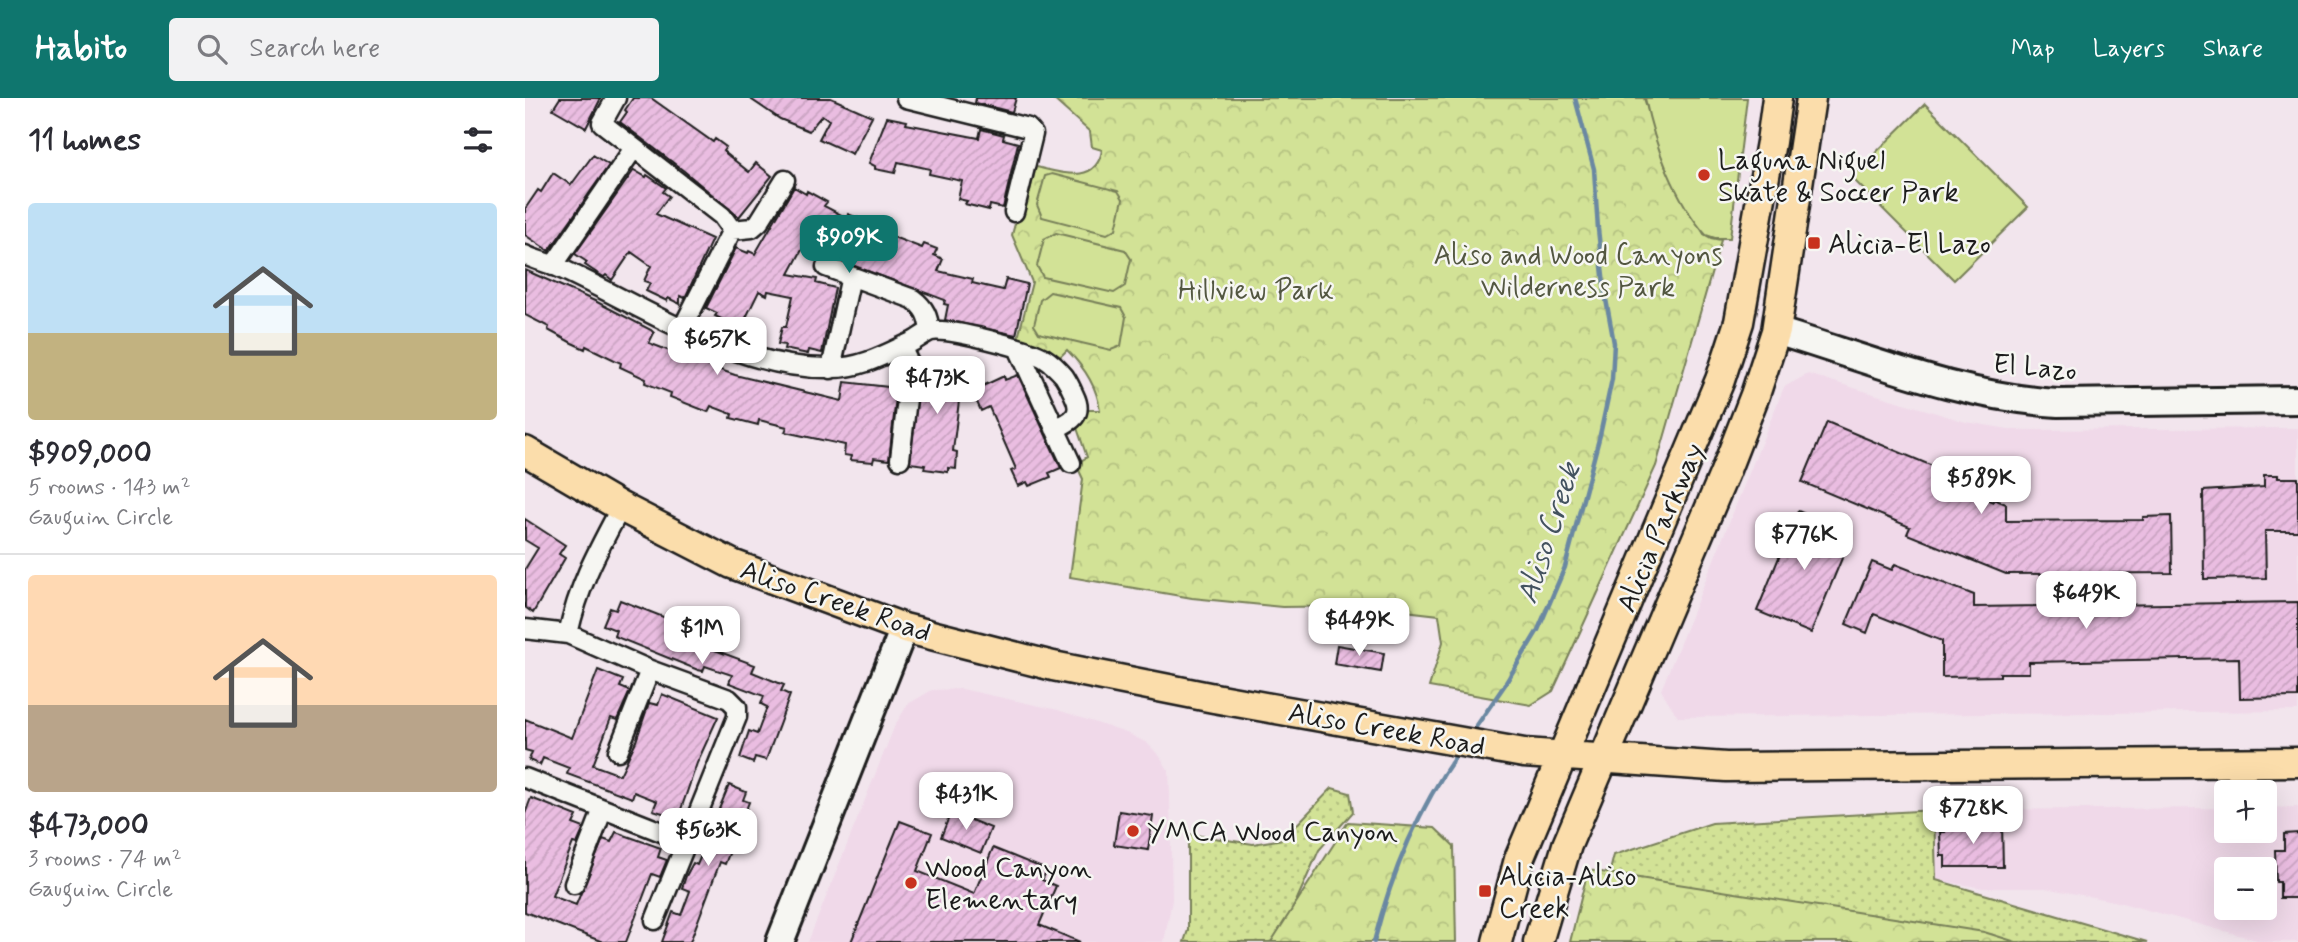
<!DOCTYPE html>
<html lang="en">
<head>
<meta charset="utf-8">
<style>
	body { margin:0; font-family:Mynerve,sans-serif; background:#f2f2f3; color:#2b2b33; height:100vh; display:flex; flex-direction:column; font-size:26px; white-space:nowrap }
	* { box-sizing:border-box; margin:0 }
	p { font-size:23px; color:#7c7c81 }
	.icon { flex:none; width:38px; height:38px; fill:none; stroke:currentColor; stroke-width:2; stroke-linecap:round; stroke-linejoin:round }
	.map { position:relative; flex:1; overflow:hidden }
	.panel { display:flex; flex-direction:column; background:#fff; width:525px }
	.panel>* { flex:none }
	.buttons { position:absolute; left:1689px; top:682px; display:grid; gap:14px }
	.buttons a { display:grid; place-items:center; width:63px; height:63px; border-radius:7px; background:#fff; box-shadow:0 7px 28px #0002; font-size:35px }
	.price { position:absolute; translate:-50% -60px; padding:0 16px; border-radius:14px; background:#fff; color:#222; font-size:23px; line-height:46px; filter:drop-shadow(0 2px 4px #0008) }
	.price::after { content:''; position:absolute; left:50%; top:42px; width:21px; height:16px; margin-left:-10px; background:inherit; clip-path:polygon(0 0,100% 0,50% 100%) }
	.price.selected { background:#0f766e; color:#fff }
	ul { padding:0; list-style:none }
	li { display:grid; align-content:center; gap:14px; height:371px; padding:0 28px }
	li+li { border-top:2px solid #e1e1e2 }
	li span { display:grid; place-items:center; height:217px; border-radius:7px; color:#555 }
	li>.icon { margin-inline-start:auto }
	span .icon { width:126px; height:126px; fill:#fffc; stroke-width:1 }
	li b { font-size:30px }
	h2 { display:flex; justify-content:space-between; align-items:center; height:84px; padding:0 28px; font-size:30px }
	header { display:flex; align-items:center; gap:42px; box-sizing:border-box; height:98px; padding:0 35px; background:#0f766e; color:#fff }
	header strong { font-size:33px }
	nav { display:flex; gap:38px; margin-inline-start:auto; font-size:24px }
	.search { width:490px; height:63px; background:#f2f2f3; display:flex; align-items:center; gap:18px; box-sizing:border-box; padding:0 24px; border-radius:7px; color:#7c7c81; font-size:26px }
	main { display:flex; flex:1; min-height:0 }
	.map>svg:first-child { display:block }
</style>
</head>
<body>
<header>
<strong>Habito</strong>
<div class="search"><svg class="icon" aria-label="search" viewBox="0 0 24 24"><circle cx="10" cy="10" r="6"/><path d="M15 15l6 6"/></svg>Search here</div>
<nav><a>Map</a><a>Layers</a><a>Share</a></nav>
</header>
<main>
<section class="panel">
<h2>11 homes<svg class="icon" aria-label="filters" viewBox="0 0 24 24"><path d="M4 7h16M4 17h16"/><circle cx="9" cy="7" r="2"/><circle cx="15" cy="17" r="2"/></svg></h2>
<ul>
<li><span style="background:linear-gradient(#bfe0f5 60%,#c2b280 0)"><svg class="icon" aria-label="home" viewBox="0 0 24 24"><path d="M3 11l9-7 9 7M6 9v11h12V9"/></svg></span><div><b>$909,000</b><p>5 rooms · 143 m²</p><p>Gauguin Circle</p></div></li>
<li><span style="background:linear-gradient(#ffd9b3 60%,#b9a48a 0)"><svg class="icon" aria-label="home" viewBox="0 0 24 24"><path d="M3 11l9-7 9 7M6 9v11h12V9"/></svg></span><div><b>$473,000</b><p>3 rooms · 74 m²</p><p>Gauguin Circle</p></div></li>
</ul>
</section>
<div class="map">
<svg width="1773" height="844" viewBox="0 0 1773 844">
	<defs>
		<pattern id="grass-dots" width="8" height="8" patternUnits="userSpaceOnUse" patternTransform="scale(1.75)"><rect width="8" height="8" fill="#d2e296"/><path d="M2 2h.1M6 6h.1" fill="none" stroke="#b4c181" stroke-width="1.8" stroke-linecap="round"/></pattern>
		<pattern id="forest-crowns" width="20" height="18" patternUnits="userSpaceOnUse" patternTransform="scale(1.75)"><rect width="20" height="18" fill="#d2e296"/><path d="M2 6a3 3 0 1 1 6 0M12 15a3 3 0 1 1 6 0" fill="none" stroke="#b4c181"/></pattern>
		<pattern id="building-hatch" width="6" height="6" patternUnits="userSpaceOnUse" patternTransform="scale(1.75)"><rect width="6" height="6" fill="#eabde1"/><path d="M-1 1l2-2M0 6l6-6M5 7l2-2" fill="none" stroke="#c8a2c0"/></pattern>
	</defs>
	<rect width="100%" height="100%" fill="#f2e5ed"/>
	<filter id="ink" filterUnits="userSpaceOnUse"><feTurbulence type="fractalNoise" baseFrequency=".0143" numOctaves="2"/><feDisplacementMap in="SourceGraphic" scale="14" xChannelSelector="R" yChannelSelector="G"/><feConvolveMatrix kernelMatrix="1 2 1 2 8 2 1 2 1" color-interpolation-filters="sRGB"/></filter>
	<g filter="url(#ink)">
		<!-- built -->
		<path fill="#f0d9e9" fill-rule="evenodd" d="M1283 276 1441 324 1490 332 1773 330V613L1153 619 1136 592 1259 289Z
			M437 591 533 612 604 636 622 645 634 657 644 673 645 699 647 802 639 844H283L370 627 383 606 407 592Z
			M1773 709V844H1739L1593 804 1520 790H1458L1411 782 1409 712 1701 710V733H1740V710ZM1701 772H1740V810H1701Z"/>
		<!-- grass -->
		<path fill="url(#grass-dots)" stroke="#777f59" stroke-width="2" d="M807 690 825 695 828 714 794 752 753 844H659L663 832V736L728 746 758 741Z
			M1409 712 1411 782 1622 844H1067L1089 757 1187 725Z"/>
		<!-- forest -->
		<path fill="url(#forest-crowns)" stroke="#777f59" stroke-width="2" d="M527 0H1119L1140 67 1179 136 1186 140 1196 142 1131 368 1028 593 1006 607 904 589 918 544 914 517 837 508 757 509 667 500 545 479 558 381 551 366 562 359 552 330 559 321 563 312H575C572 288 559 269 542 252L534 260 511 245 493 240 507 184 487 137 492 118 499 116 511 69C535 74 571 88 577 52L567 49 565 34Z
			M823 724 910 730 929 748 931 844H746Z
			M1063 772 1459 834 1491 844H1045Z"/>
		<!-- garden -->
		<path fill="#d2e296" stroke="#777f59" stroke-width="2" d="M1120 0H1222L1205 140H1190L1181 137C1150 102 1129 46 1120 0Z
			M1400 6 1503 109 1429 182 1326 79Z
			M527 76 593 93 598 101 591 131 582 136 517 119 512 107 520 78Z
			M531 135 600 152 606 161 600 188 589 195 518 179 512 168 519 141Z
			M525 194 596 210 601 219 596 248 586 252 514 235 509 227 515 202Z"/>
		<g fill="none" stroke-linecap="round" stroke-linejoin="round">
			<!-- stream -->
			<path stroke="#6b88a2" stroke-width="4.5" d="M946 636 979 588 1013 532 1040 469 1075 337 1087 281 1089 245 1080 196 1073 131 1069 71 1050 0
				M849 844C866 777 893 711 933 655"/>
		</g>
		<!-- building -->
		<path fill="url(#building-hatch)" stroke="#1c1c1c" stroke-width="2" d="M35 0H76L61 30 28 11Z
			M108 0H126L188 44 190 41 201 49 198 53 224 74 231 65 247 78 214 119 159 73 95 24 102 14 100 12Z
			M224 0H306L347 18 327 56 294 41 304 22 297 17 284 33 255 21Z
			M451 0H491L487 14 450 5Z
			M362 19 382 23 381 26 454 40 456 31 479 37 478 41 493 45 478 110 465 107 464 112 440 106 442 103 433 101 437 83 404 76 405 71 373 64 370 75 350 71V68L344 65Z
			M68 57 84 67 24 153 0 137V111L13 92 16 94 28 75 46 87Z
			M109 72 121 79 122 77 141 90 138 94 144 98 131 116 187 141 160 200 155 198V206L143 200 142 203 121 193 125 185 119 183 126 168 106 154 87 182 81 177 79 179 72 175 60 167 62 164 50 156Z
			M269 89 281 96 282 93 302 104 299 108 322 120 323 116 336 121 334 126 397 150 399 146 412 151 409 157 418 161 413 173 448 181 447 185 478 192 481 181 502 186 491 237 420 222 423 207 419 206 420 202 303 158 308 145 286 135 264 176 292 181 291 185 310 190 297 255 284 252 283 256 259 251 260 247 253 246 257 229H261L268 198 243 193 242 197 234 193 216 230 190 218 192 215 181 210 211 150 223 155 224 153 230 156Z
			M0 172 72 204 126 232 129 235 124 245 155 257V265L158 259 210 277 317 303 320 284 372 290 364 362 349 360 348 364 325 362 326 358 319 357 320 347 260 334 262 329 234 322 233 327 206 320 207 316 186 308 183 314 145 299 146 295 120 285 121 281 95 269 96 265 61 248 60 251 47 245 23 232 24 229 0 217Z
			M412 262 436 264V268L438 269 428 353 432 354 431 371 423 370V374L399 371 400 367 385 365 396 264 412 265Z
			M493 277 536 370 524 375 526 379 504 388 502 384 493 388 486 373 491 371 464 309 456 313 447 293 479 278 480 282Z
			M1302 324 1410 369 1406 378 1468 404 1469 401 1481 406V423L1618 422V419L1646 418 1647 475 1481 476 1382 436 1385 429 1277 384Z
			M1739 377H1753V380H1773V433H1740L1741 480 1679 481 1678 393 1739 389Z
			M1273 413 1327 436 1286 535 1232 513Z
			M0 421 40 447 34 456 40 460 8 515 0 509V471L13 450 0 442Z
			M1347 464 1367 472 1370 466 1449 497V509L1773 504V599L1715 600 1714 560 1504 564V575H1475V578L1417 579V543L1349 516 1342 535 1321 526Z
			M95 502 164 529 160 541 230 567 227 574 259 587 256 593 265 597 241 662 230 659 228 665 215 660 224 633 232 636 242 609 236 606 239 598 204 585 207 577 180 568 178 573 173 572 89 538 91 532 78 527 85 510 91 512Z
			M812 547 859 555 856 574 809 566Z
			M73 572 98 582 95 589 105 593 92 622 86 620 68 667 95 677 111 643 124 605 133 607 137 596 193 619 172 665 153 720 128 712 132 703 109 694 107 700 42 676 44 670 18 660 15 667 4 662 7 654 0 652V621L47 640Z
			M204 687 221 694 218 702 224 704 200 766 195 764 165 844H137L148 814 156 817 165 793 157 790 161 778 168 765 172 767 184 739 191 741 201 714 194 711Z
			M6 700 52 718 48 726 59 730 52 746 48 745 27 798 51 807 78 741 86 744 91 734 136 750 133 759 142 762 135 779 127 776 101 844H78L0 814V716Z
			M594 713 628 718 623 752 589 747Z
			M426 714 466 730 456 755 416 739Z
			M375 723 407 735 392 773 449 796 468 750 522 772 517 782 531 788 514 827 555 844H326Z
			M1442 725H1477L1478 769H1420V758H1416L1415 734H1420L1419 729H1442Z
			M1773 735V800H1755V784H1751L1750 752H1759V736Z"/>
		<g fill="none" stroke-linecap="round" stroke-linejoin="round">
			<defs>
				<path id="street" d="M91 0 77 25 197 118 207 132
					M381 0 503 30 508 36 489 114
					M0 157C10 162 20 164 30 168 115 206 212 273 307 270 337 270 361 256 387 244 393 241 400 235 406 233 425 230 502 250 519 260 527 265 533 271 539 278 543 284 546 290 549 297 559 317 547 323 530 331
					M28 168 109 50
					M301 169 388 201C400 210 403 218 405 233
					M157 231 207 132 227 130 234 124 260 82
					M493 250 546 365
					M306 271 326 178
					M375 361 385 275 384 265 376 249
					M0 531 43 536 125 572 204 601 212 609V619L130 822
					M43 536C54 486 72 454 96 409
					M93 653 125 572
					M0 680 162 744
					M49 786 78 711"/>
				<path id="secondary" d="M1251 233C1344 261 1435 299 1533 305L1773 302
					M255 844 379 530"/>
				<path id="primary" d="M0 353 96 409 207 466 379 530 528 568 689 600 999 655 1201 669 1773 664
					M972 844 994 761 1195 282 1214 224 1246 44 1252 0
					M1013 844 1042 747 1200 374 1230 297 1251 233 1286 0"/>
			</defs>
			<!-- street casing -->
			<use href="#street" stroke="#1c1c1c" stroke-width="23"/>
			<!-- secondary casing -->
			<use href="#secondary" stroke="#1c1c1c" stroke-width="32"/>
			<!-- primary casing -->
			<use href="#primary" stroke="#1c1c1c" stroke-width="33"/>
			<!-- street -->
			<use href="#street" stroke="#f6f6f2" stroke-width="18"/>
			<!-- secondary -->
			<use href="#secondary" stroke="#f6f6f2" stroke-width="26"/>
			<!-- primary -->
			<use href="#primary" stroke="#fbddab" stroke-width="28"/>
		</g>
	</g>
	<!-- markers -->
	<g fill="#c8321e" stroke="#f6f6f2" stroke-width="2.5">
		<circle cx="1179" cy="77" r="7"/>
		<rect x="1282" y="138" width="14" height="14" rx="3.5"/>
		<circle cx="608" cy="733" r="7"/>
		<circle cx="386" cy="785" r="7"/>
		<rect x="953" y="786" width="14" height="14" rx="3.5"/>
	</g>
	<g text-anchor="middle" stroke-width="5" stroke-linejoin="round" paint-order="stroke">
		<!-- poi labels -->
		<g font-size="28" fill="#1c1c1c" stroke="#f6f6f2" text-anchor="start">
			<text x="1193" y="71">Laguna Niguel<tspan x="1193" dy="32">Skate &amp; Soccer Park</tspan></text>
			<text x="1303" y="155">Alicia-El Lazo</text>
			<text x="622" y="743">YMCA Wood Canyon</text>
			<text x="400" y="779">Wood Canyon<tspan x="400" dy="32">Elementary</tspan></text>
			<text x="974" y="787">Alicia-Aliso<tspan x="974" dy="32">Creek</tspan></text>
		</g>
		<!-- park labels -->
		<g font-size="28" fill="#535741" stroke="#f6f6f2">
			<text x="1053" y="166">Aliso and Wood Canyons<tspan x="1053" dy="32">Wilderness Park</tspan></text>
			<text x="731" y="201">Hillview Park</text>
		</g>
		<!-- street labels -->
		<g font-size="28" fill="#1c1c1c" stroke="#f6f6f2">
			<text transform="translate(1510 268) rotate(5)" y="10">El Lazo</text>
			<text transform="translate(1134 429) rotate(-67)" y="10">Alicia Parkway</text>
			<text transform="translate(311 502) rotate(19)" y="10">Aliso Creek Road</text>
			<text transform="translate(862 630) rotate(10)" y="10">Aliso Creek Road</text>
		</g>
		<!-- water labels -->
		<g font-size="30" font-style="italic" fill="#43525f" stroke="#f6f6f2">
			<text transform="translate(1023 435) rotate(-72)" y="10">Aliso Creek</text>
		</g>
	</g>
</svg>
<div class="buttons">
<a>+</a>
<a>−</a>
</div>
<b class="price selected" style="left:324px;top:177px">$909K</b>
<b class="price" style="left:192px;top:279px">$657K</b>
<b class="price" style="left:412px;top:318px">$473K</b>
<b class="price" style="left:1456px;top:418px">$589K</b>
<b class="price" style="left:1279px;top:474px">$776K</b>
<b class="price" style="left:1561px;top:533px">$649K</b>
<b class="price" style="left:834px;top:560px">$449K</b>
<b class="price" style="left:177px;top:568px">$1M</b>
<b class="price" style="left:441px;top:734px">$431K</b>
<b class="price" style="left:1448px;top:748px">$728K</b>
<b class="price" style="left:183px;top:770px">$563K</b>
</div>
</main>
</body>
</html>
